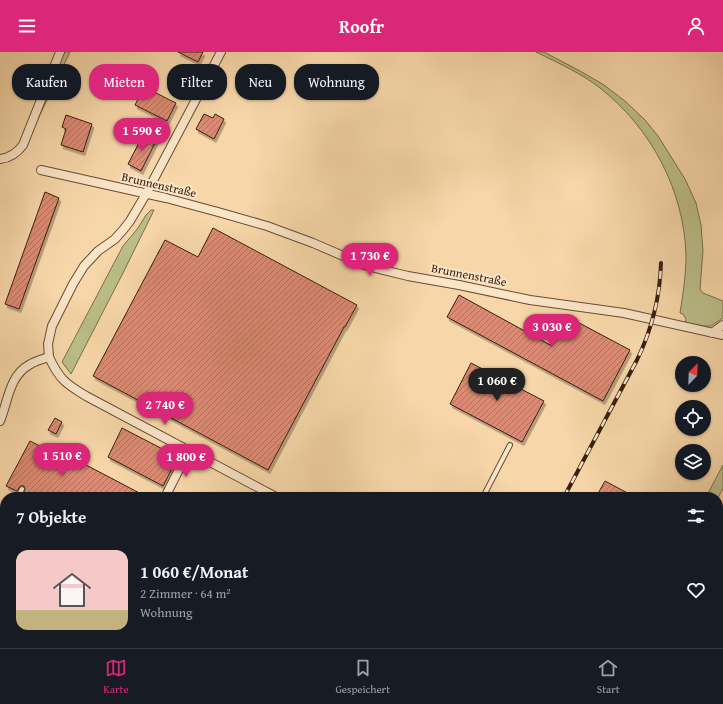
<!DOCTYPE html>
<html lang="de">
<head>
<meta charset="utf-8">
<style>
	body { margin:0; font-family:"Gentium Book Plus",serif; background:#242831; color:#f1f3f6; height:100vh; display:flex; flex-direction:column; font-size:15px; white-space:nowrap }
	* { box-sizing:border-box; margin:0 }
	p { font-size:13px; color:#9ea1a6 }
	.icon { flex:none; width:22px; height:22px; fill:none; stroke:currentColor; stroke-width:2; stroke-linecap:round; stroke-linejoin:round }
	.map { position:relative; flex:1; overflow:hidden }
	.panel { position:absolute; left:0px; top:440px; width:723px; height:156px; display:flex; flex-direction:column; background:#171b24; border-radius:16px 16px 0 0; box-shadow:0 1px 3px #0004 }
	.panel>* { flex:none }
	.guide { position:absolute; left:12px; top:12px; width:400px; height:36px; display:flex; gap:8px }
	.needle { width:26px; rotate:23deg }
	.buttons { position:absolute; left:675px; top:304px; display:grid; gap:8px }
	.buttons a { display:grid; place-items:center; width:36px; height:36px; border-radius:50%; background:#171b24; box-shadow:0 1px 3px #0004; font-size:20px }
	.price { position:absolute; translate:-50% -34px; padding:0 9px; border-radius:14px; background:#db2777; color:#fff; font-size:13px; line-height:26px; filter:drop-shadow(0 1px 2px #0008) }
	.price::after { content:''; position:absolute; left:50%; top:24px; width:12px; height:9px; margin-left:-6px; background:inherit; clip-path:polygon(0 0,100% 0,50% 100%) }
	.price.active { background:#222; color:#fff }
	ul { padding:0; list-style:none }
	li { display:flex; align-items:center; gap:12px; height:100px; padding:0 16px }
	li+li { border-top:1px solid #363941 }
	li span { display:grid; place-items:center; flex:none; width:112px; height:80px; border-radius:12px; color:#555 }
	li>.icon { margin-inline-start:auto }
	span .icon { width:48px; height:48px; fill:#fffc; stroke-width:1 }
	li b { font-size:17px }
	h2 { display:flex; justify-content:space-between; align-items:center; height:48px; padding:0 16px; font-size:17px }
	.pill { padding:0 14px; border-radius:16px; background:#171b24; box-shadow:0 1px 3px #0004; font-size:14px; line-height:36px }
	.pill.active { background:#db2777; color:#fff }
	header { display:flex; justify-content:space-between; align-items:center; height:52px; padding:0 16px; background:#db2777; color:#fff; font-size:18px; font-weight:800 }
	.dock { display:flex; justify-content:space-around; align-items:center; height:56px; border-top:1px solid #363941; background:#171b24; font-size:11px; color:#9ea1a6 }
	.dock a { display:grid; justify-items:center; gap:2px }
	.dock .active { color:#db2777 }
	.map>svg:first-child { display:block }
</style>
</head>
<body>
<header><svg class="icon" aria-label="menu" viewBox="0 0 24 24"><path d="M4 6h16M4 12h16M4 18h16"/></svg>Roofr<svg class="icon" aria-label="person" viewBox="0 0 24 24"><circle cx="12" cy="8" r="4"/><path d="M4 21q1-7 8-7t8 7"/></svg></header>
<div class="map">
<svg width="723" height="596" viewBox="0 0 723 596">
	<defs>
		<pattern id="building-hatch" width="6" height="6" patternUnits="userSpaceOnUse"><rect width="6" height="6" fill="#db8b75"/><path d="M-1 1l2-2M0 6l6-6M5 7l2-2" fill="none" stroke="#b3715e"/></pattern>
		<filter id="shadow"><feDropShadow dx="2" dy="3.5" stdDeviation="0" flood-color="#0004"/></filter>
	</defs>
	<rect width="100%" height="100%" fill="#f7d7a9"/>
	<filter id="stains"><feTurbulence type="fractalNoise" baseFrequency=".005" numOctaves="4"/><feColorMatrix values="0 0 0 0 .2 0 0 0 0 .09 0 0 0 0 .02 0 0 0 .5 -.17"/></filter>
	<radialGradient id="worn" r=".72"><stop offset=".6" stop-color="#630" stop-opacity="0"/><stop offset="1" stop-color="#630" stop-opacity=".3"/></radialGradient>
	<!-- green -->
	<path fill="#bcbe89" stroke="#7a6e4c" d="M64 0H70L37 69Z
		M536 0H544L580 19 604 33 625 49 645 68 658 84 685 127 696 151 701 173 703 199 700 237 703 241 723 249V266L711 274H704L685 271 686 267 683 262 680 261C683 242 686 223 686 203 684 138 651 76 600 36 581 21 558 11 536 0Z
		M151 158H154L124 219 71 322 62 310 123 194 138 176 146 163Z
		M723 413V436L718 446 706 445Z"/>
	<!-- building -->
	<path fill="url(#building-hatch)" stroke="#391e0f" filter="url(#shadow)" d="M178 0H203L198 10Z
		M144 35 176 51 167 69 135 53Z
		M204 62 213 66 215 62 224 67 214 87 196 77Z
		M66 63 92 72 83 100 61 93 66 77 62 75Z
		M144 81 157 87 141 119 128 112Z
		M45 140 59 146 19 257 5 252Z
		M213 176 357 253 345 275H344L268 418 93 324 165 188 198 205Z
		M459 243 552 294 568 265 630 298 603 349 447 265Z
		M471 311 544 349 522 390 450 352Z
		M55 366 62 370 56 382 48 378Z
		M122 376 178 405 163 434 108 405Z
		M30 389 46 397 48 393 147 445H22L25 437 24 434H20L17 439 6 434Z
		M605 429 635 445H596Z"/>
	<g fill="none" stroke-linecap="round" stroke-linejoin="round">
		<defs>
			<path id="lane" d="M18 445 22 437
				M483 445 510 393
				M207 591 208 596
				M245 591 254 596
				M477 591 479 596
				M573 591 583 596
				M228 596 231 591
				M352 596V591
				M374 596 377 591
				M619 596 622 591"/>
			<path id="street" d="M0 107C10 106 17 101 23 93L60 0
				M41 118 166 146 218 160 267 174 313 191 364 213 383 218 408 224 459 233 530 248 624 261 723 283
				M712 281 723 273
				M49 305C59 327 66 332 86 344L276 445
				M0 369C8 350 9 324 29 313 35 309 42 307 49 305L48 292 52 274 73 232 84 214 98 199 115 187 123 178 130 169 146 142 221 0
				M165 445 189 398
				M0 463 5 466
				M501 591V596"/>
		</defs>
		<!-- lane casing -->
		<use href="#lane" stroke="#684c36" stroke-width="6"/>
		<!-- street casing -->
		<use href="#street" stroke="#684c36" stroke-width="10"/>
		<!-- lane -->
		<use href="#lane" stroke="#fae5c7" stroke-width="4"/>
		<!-- street -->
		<use href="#street" stroke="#fae5c7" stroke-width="8"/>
		<defs>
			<path id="rail" d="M564 445 637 308C652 277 660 245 661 211"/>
		</defs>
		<!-- rail casing -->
		<use href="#rail" stroke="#391e0f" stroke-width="4"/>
		<!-- rail -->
		<use href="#rail" stroke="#fae5c7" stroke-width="2.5" stroke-dasharray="8" stroke-linecap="butt"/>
	</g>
	<g text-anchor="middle" stroke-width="4" stroke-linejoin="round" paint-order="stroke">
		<!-- street labels -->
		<g font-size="12" fill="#391e0f" stroke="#fae5c7">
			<text transform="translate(159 133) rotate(13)" y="4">Brunnenstraße</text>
			<text transform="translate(469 223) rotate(11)" y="4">Brunnenstraße</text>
		</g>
	</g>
	<rect width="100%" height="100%" filter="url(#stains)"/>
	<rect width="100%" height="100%" fill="url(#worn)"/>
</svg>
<div class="buttons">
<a><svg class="needle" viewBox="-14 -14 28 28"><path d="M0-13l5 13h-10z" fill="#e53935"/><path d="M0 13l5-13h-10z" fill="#9ea1a6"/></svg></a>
<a><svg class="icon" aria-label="locate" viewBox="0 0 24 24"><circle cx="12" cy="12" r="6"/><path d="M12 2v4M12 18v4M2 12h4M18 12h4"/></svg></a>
<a><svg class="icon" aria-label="layers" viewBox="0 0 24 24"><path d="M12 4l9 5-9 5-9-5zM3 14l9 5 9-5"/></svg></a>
</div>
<b class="price" style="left:142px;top:100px">1 590 €</b>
<b class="price" style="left:370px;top:225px">1 730 €</b>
<b class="price" style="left:552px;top:296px">3 030 €</b>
<b class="price active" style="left:497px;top:350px">1 060 €</b>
<b class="price" style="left:165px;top:374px">2 740 €</b>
<b class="price" style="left:62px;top:425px">1 510 €</b>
<b class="price" style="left:186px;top:426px">1 800 €</b>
<div class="guide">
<a class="pill">Kaufen</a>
<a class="pill active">Mieten</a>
<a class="pill">Filter</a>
<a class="pill">Neu</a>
<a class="pill">Wohnung</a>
</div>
<section class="panel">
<h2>7 Objekte<svg class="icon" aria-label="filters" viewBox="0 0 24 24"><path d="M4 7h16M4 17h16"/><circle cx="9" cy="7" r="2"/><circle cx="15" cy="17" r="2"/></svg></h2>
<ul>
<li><span style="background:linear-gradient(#f6c9c9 75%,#c2b280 0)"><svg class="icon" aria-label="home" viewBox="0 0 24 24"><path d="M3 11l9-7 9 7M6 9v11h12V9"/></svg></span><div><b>1 060 €/Monat</b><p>2 Zimmer · 64 m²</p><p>Wohnung</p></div><svg class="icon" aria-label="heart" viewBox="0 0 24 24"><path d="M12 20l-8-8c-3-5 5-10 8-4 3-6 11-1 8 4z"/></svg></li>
</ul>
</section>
</div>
<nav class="dock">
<a class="active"><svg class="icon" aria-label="map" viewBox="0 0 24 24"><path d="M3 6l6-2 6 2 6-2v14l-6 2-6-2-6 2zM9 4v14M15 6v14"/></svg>Karte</a>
<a><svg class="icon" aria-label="saved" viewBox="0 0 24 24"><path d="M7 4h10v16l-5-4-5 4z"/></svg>Gespeichert</a>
<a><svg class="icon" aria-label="home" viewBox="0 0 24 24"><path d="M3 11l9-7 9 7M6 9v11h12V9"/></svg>Start</a>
</nav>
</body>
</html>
